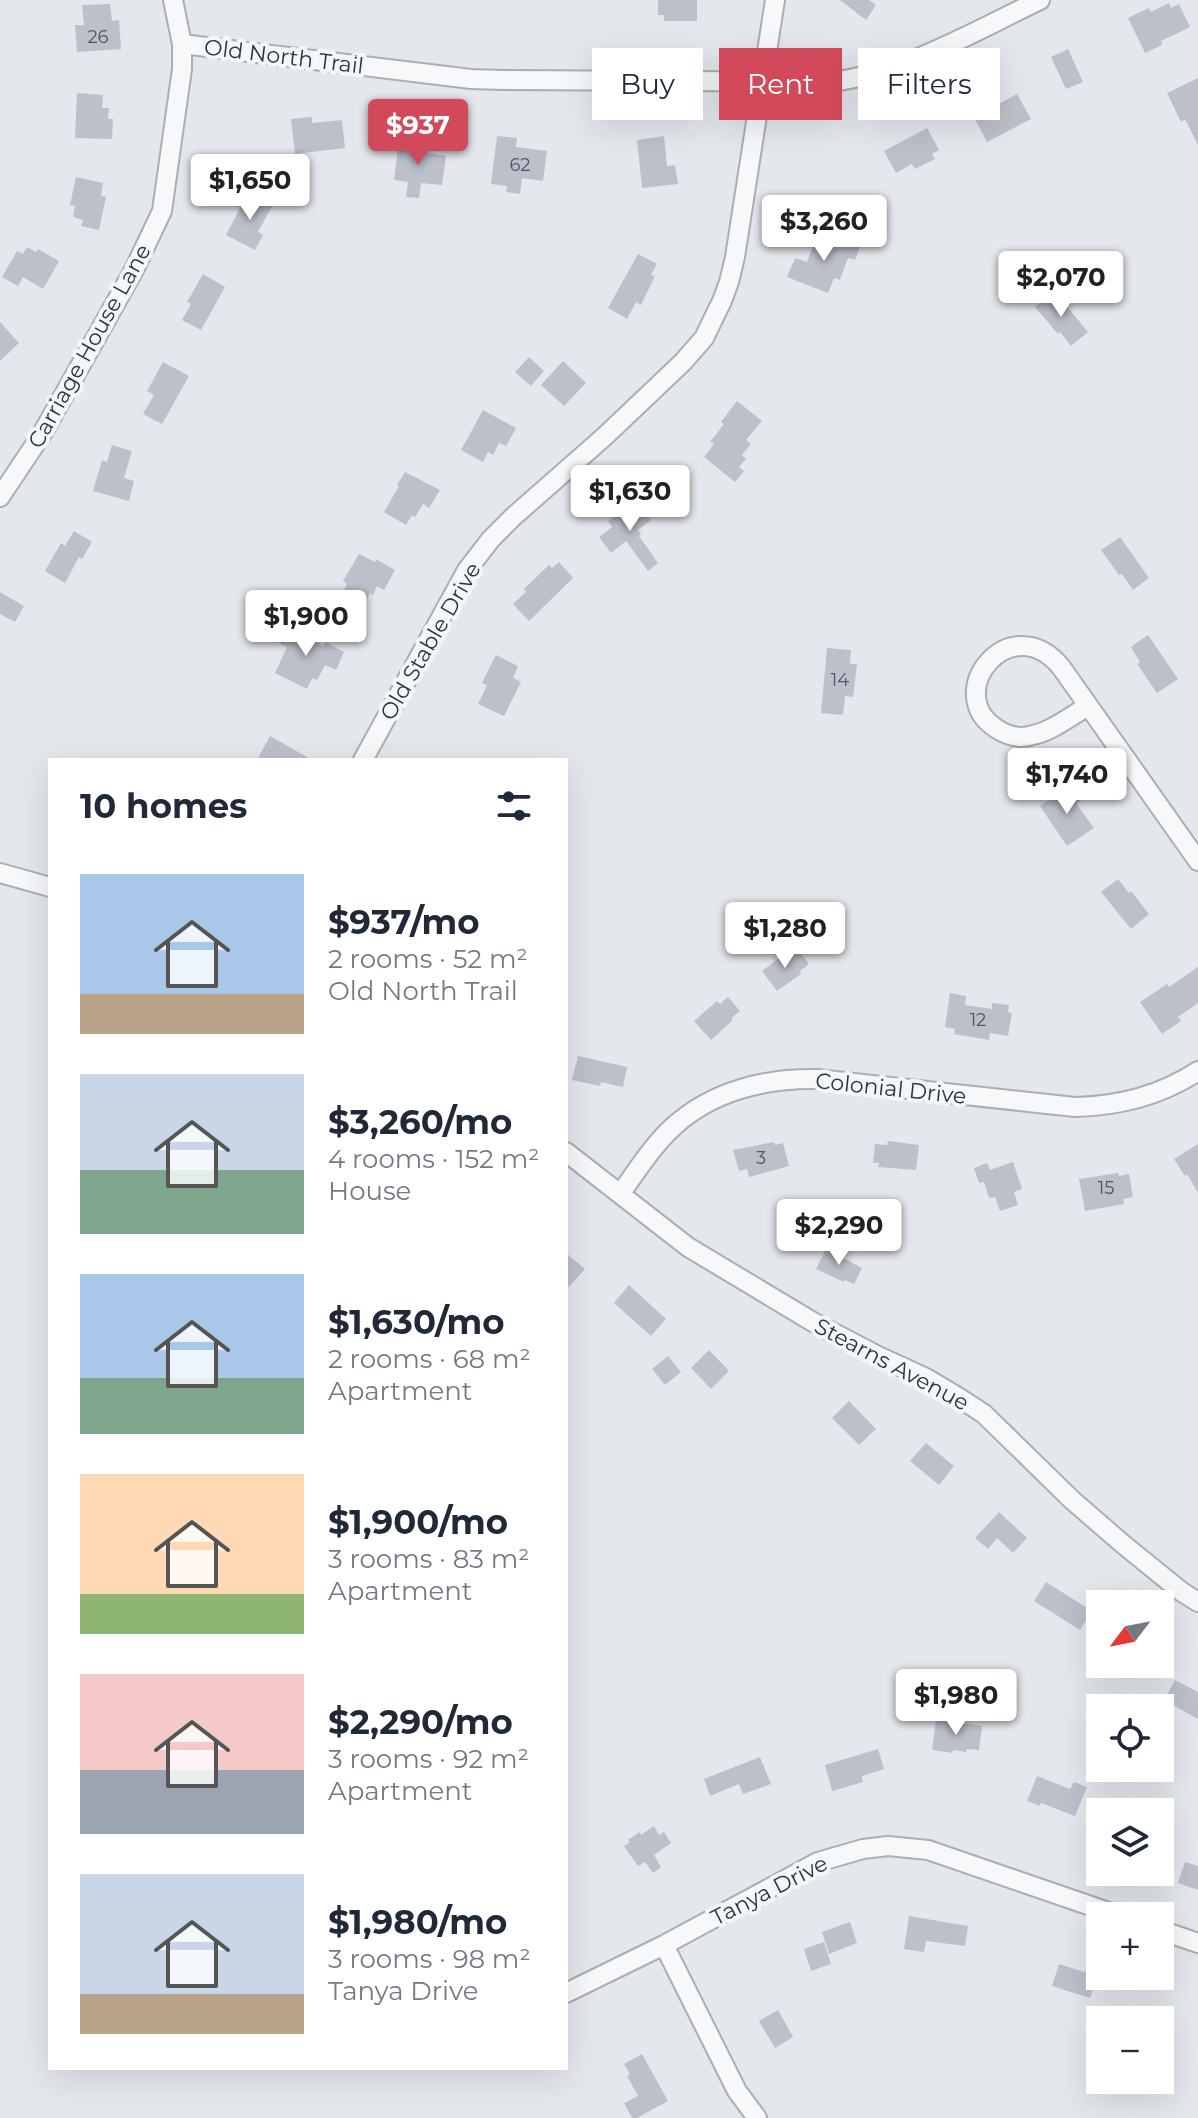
<!DOCTYPE html>
<html lang="en">
<head>
<meta charset="utf-8">
<style>
	body { margin:0; font-family:Montserrat,sans-serif; background:#f2f2f3; color:#1f2937; height:100vh; display:flex; flex-direction:column; font-size:30px; white-space:nowrap }
	* { box-sizing:border-box; margin:0 }
	p { font-size:26px; color:#747a83 }
	.icon { flex:none; width:44px; height:44px; fill:none; stroke:currentColor; stroke-width:2; stroke-linecap:round; stroke-linejoin:round }
	.map { position:relative; flex:1; overflow:hidden }
	.side { position:absolute; left:48px; top:758px; width:520px; height:1312px; display:flex; flex-direction:column; background:#fff; border-radius:0px; box-shadow:0 8px 32px #0002 }
	.side>* { flex:none }
	.guide { position:absolute; left:592px; top:48px; width:486px; height:72px; display:flex; gap:16px }
	.needle { width:52px; rotate:238deg }
	.fabs { position:absolute; left:1086px; top:1590px; display:grid; gap:16px }
	.fabs a { display:grid; place-items:center; width:88px; height:88px; border-radius:0px; background:#fff; box-shadow:0 8px 32px #0002; font-size:40px }
	.price { position:absolute; translate:-50% -68px; padding:0 18px; border-radius:8px; background:#fff; color:#222; font-size:26px; line-height:52px; filter:drop-shadow(0 2px 4px #0008) }
	.price::after { content:''; position:absolute; left:50%; top:48px; width:24px; height:18px; margin-left:-12px; background:inherit; clip-path:polygon(0 0,100% 0,50% 100%) }
	.price.on { background:#d1495b; color:#fff }
	ul { padding:0; list-style:none }
	li { display:flex; align-items:center; gap:24px; height:200px; padding:0 32px }
	li span { display:grid; place-items:center; flex:none; width:224px; height:160px; border-radius:0px; color:#555 }
	li>.icon { margin-inline-start:auto }
	span .icon { width:96px; height:96px; fill:#fffc; stroke-width:1 }
	li b { font-size:34px }
	h2 { display:flex; justify-content:space-between; align-items:center; height:96px; padding:0 32px; font-size:34px }
	.chip { padding:0 28px; border-radius:0px; background:#fff; box-shadow:0 8px 32px #0002; font-size:28px; line-height:72px }
	.chip.on { background:#d1495b; color:#fff }
	.map>svg:first-child { display:block }
</style>
</head>
<body>
<div class="map">
<svg width="1198" height="2118" viewBox="0 0 1198 2118">
	<rect width="100%" height="100%" fill="#e4e7ec"/>
	<!-- building -->
	<path fill="#bbc0ca" d="M658 0H697V21H664V15H658Z
		M840 0H869L876 5 866 20Z
		M1169 3 1171 8 1179 4 1190 27 1161 41 1162 45 1145 53 1128 18 1149 8 1151 12Z
		M110 4 112 21 119 20 121 49 77 52 75 25H84L82 5Z
		M1068 49 1083 82 1066 89 1051 57Z
		M1198 78V145L1185 119 1181 122 1167 93Z
		M77 93 103 95 102 108H109L108 119H113L112 139 75 138Z
		M1017 94 1031 119 987 142 974 117Z
		M312 117V123L342 120 345 148 295 154 291 119Z
		M927 128 939 150 932 154 935 159 915 169 912 164 896 173 884 151Z
		M497 136 517 138 516 147 547 151 543 181 522 178 520 194 506 192 507 186 491 184Z
		M664 136 667 166 675 165 678 184 642 188 637 140Z
		M399 140 421 143 420 150 428 151V153L446 156 442 185 421 183 419 198 406 197 408 182 394 180Z
		M76 177 103 183 101 196 106 197 99 230 81 226 83 220 73 217 75 206 70 205Z
		M248 193 272 206 258 232 263 235 255 250 226 235Z
		M825 232 860 246 855 260 848 258 840 280 834 278 828 293 787 277 795 258 807 262 815 242 821 244Z
		M27 247 36 252 38 249 59 261 43 289 23 277 18 286 2 277 17 251 23 254Z
		M638 254 657 264 651 275 655 276 641 305 636 302 627 319 608 308Z
		M203 274 225 287 201 330 182 320 191 304 187 302Z
		M1054 291 1088 332 1071 346 1060 332 1058 334 1035 307Z
		M0 322 19 343 0 361Z
		M529 357 544 371 531 386 515 372Z
		M563 361 586 383 564 406 541 385Z
		M163 362 189 376 162 424 143 414 154 395 147 391Z
		M737 401 762 421 746 440 751 444 742 455 746 459 739 467 744 471 735 482 704 457 714 444 710 442 724 424 721 422Z
		M483 410 516 428 506 446 499 443 493 455 488 452 483 462 461 450Z
		M112 445 132 451 124 478 134 481 129 501 93 491 102 460 107 462Z
		M405 472 440 490 429 508 423 504 415 517 412 515 406 525 384 512 399 486 397 485Z
		M636 500 651 520 638 530 641 534 639 536 658 563 648 571 626 541 611 553 599 537 612 527 608 521Z
		M74 531 92 542 82 559 79 557 65 583 45 571 61 543 65 546Z
		M1120 537 1149 578 1133 590 1122 574 1119 575 1101 550Z
		M359 554 375 562 376 559 395 570 384 590 377 586 373 595 370 593 362 608 340 597 347 584 343 581Z
		M559 562 573 578 529 621 513 604 526 592 524 589 549 565 552 568Z
		M0 592 24 606 15 622 0 614Z
		M287 627 324 646 325 642 344 652 336 670 325 665 317 680 312 678 307 689 275 673 287 647 279 643Z
		M1148 635 1178 679 1157 693 1137 664 1140 662 1131 647Z
		M827 648 851 650 850 664H857L853 697 845 696 843 715 821 713Z
		M496 655 518 666 513 678 521 682 504 716 478 704 487 685 482 683Z
		M270 736 312 760H257Z
		M1069 786 1080 801 1076 803 1094 828 1067 846 1040 806Z
		M1118 879 1129 893 1131 891 1149 914 1131 929 1101 892Z
		M798 950 809 964 800 971 801 974 777 991 762 971 787 952 790 956Z
		M1198 967V1003L1178 1017 1181 1021 1162 1034 1140 1002 1167 984 1169 987Z
		M950 993 966 996 965 1005 992 1009V1003L1009 1005 1008 1012 1012 1013 1008 1036 990 1033 989 1040 954 1034 955 1029 945 1027Z
		M728 997 740 1011 731 1018 733 1020 711 1040 694 1021 717 1001 720 1004Z
		M578 1056 627 1067 623 1087 601 1082 600 1086 572 1080Z
		M888 1141 919 1145 916 1170 878 1167 879 1163H873L875 1144 887 1145Z
		M774 1142 775 1145 783 1143 789 1166 749 1177 747 1169 739 1171 733 1150Z
		M1198 1144V1193L1187 1174 1185 1176 1174 1159Z
		M1013 1162 1022 1189 1014 1192 1018 1205 1000 1211 995 1197 989 1198 984 1182 979 1183 974 1168 987 1163 990 1170Z
		M1118 1173 1119 1176 1129 1174 1133 1197 1123 1199 1124 1204 1085 1211 1079 1179Z
		M826 1249 862 1268 854 1284 845 1280 844 1282 816 1269Z
		M566 1253 585 1269 566 1290Z
		M629 1285 666 1319 651 1336 614 1303Z
		M709 1350 729 1371 711 1389 691 1368Z
		M668 1356 681 1372 665 1385 652 1369Z
		M849 1401 876 1429 859 1445 832 1418Z
		M926 1443 954 1466 939 1485 910 1461Z
		M999 1512 1027 1538 1013 1553 997 1538 988 1549 975 1538Z
		M1046 1582 1092 1611 1080 1630 1034 1601Z
		M1175 1680 1198 1692V1719L1164 1700Z
		M936 1720 982 1726 979 1750 967 1749 966 1752 953 1750V1753L932 1750Z
		M878 1749 884 1769 862 1776 863 1782 832 1791 825 1765Z
		M760 1757 771 1784 743 1794 739 1784 710 1796 704 1779Z
		M1037 1776 1070 1789 1074 1782 1087 1787 1075 1816 1041 1803 1040 1806 1027 1801Z
		M654 1826 659 1835 664 1832 671 1843 654 1855 661 1867 653 1873 645 1862 638 1866 624 1846 630 1842 628 1840 640 1832 641 1835Z
		M1185 1862 1198 1866V1890L1178 1883Z
		M909 1916 968 1926 965 1946 926 1941 924 1952 904 1949Z
		M850 1922 857 1943 829 1954 822 1932Z
		M824 1942 831 1964 811 1971 804 1949Z
		M1059 1964 1097 1976 1090 1998 1052 1986Z
		M778 2010 793 2037 775 2048 759 2021Z
		M642 2054 668 2101 637 2118H632L624 2103 638 2096 627 2076 630 2074 624 2064Z"/>
	<g fill="none" stroke-linecap="round" stroke-linejoin="round">
		<defs>
			<path id="minor" d="M182 44 471 79 504 80 832 82C906 72 973 32 1040 0
				M0 497 42 434 134 270 162 211 182 69V44L173 0
				M1088 706C1071 716 1052 731 1033 735 1021 739 1008 736 997 729 940 693 1011 606 1061 667L1198 861
				M363 760 467 570 491 539 514 516 604 437 683 362 704 338 722 301 729 282 735 257 775 0
				M0 873 50 887
				M566 1152 688 1247 813 1322 878 1356 926 1378 958 1397 984 1414 1072 1500 1124 1545 1182 1592 1198 1602
				M620 1194C637 1171 652 1146 674 1126 713 1091 765 1078 817 1079L1075 1107C1120 1106 1160 1096 1198 1071
				M1160 1930 1198 1943
				M664 1945 737 2091 757 2118
				M566 1993 664 1945 818 1862 863 1849 888 1846 928 1850 1120 1916"/>
		</defs>
		<!-- minor casing -->
		<use href="#minor" stroke="#a9aeb7" stroke-width="22"/>
		<!-- minor -->
		<use href="#minor" stroke="#f7f8fa" stroke-width="18"/>
	</g>
	<g text-anchor="middle" stroke-width="8" stroke-linejoin="round" paint-order="stroke">
		<!-- number labels -->
		<g font-size="18" fill="#4f5766">
			<text x="98" y="43">26</text>
			<text x="520" y="171">62</text>
			<text x="840" y="686">14</text>
			<text x="978" y="1026">12</text>
			<text x="761" y="1164">3</text>
			<text x="1106" y="1194">15</text>
		</g>
		<!-- street labels -->
		<g font-size="22" fill="#2b3445" stroke="#f4f6f9">
			<text transform="translate(284 56) rotate(7)" y="8">Old North Trail</text>
			<text transform="translate(89 346) rotate(-61)" y="8">Carriage House Lane</text>
			<text transform="translate(430 641) rotate(-60)" y="8">Old Stable Drive</text>
			<text transform="translate(891 1088) rotate(6)" y="8">Colonial Drive</text>
			<text transform="translate(892 1364) rotate(28)" y="8">Stearns Avenue</text>
			<text transform="translate(769 1890) rotate(-27)" y="8">Tanya Drive</text>
		</g>
	</g>
</svg>
<div class="fabs">
<a><svg class="needle" viewBox="-14 -14 28 28"><path d="M0-13l5 13h-10z" fill="#e53935"/><path d="M0 13l5-13h-10z" fill="#747a83"/></svg></a>
<a><svg class="icon" aria-label="locate" viewBox="0 0 24 24"><circle cx="12" cy="12" r="6"/><path d="M12 2v4M12 18v4M2 12h4M18 12h4"/></svg></a>
<a><svg class="icon" aria-label="layers" viewBox="0 0 24 24"><path d="M12 4l9 5-9 5-9-5zM3 14l9 5 9-5"/></svg></a>
<a>+</a>
<a>−</a>
</div>
<b class="price on" style="left:418px;top:167px">$937</b>
<b class="price" style="left:250px;top:222px">$1,650</b>
<b class="price" style="left:824px;top:263px">$3,260</b>
<b class="price" style="left:1061px;top:319px">$2,070</b>
<b class="price" style="left:630px;top:533px">$1,630</b>
<b class="price" style="left:306px;top:658px">$1,900</b>
<b class="price" style="left:1067px;top:816px">$1,740</b>
<b class="price" style="left:785px;top:970px">$1,280</b>
<b class="price" style="left:839px;top:1267px">$2,290</b>
<b class="price" style="left:956px;top:1737px">$1,980</b>
<div class="guide">
<a class="chip">Buy</a>
<a class="chip on">Rent</a>
<a class="chip">Filters</a>
</div>
<section class="side">
<h2>10 homes<svg class="icon" aria-label="filters" viewBox="0 0 24 24"><path d="M4 7h16M4 17h16"/><circle cx="9" cy="7" r="2"/><circle cx="15" cy="17" r="2"/></svg></h2>
<ul>
<li><span style="background:linear-gradient(#a9c7e8 75%,#b9a48a 0)"><svg class="icon" aria-label="home" viewBox="0 0 24 24"><path d="M3 11l9-7 9 7M6 9v11h12V9"/></svg></span><div><b>$937/mo</b><p>2 rooms · 52 m²</p><p>Old North Trail</p></div></li>
<li><span style="background:linear-gradient(#c9d6e8 60%,#7fa58c 0)"><svg class="icon" aria-label="home" viewBox="0 0 24 24"><path d="M3 11l9-7 9 7M6 9v11h12V9"/></svg></span><div><b>$3,260/mo</b><p>4 rooms · 152 m²</p><p>House</p></div></li>
<li><span style="background:linear-gradient(#a9c7e8 65%,#7fa58c 0)"><svg class="icon" aria-label="home" viewBox="0 0 24 24"><path d="M3 11l9-7 9 7M6 9v11h12V9"/></svg></span><div><b>$1,630/mo</b><p>2 rooms · 68 m²</p><p>Apartment</p></div></li>
<li><span style="background:linear-gradient(#ffd9b3 75%,#8fb573 0)"><svg class="icon" aria-label="home" viewBox="0 0 24 24"><path d="M3 11l9-7 9 7M6 9v11h12V9"/></svg></span><div><b>$1,900/mo</b><p>3 rooms · 83 m²</p><p>Apartment</p></div></li>
<li><span style="background:linear-gradient(#f6c9c9 60%,#9aa5b1 0)"><svg class="icon" aria-label="home" viewBox="0 0 24 24"><path d="M3 11l9-7 9 7M6 9v11h12V9"/></svg></span><div><b>$2,290/mo</b><p>3 rooms · 92 m²</p><p>Apartment</p></div></li>
<li><span style="background:linear-gradient(#c9d6e8 75%,#b9a48a 0)"><svg class="icon" aria-label="home" viewBox="0 0 24 24"><path d="M3 11l9-7 9 7M6 9v11h12V9"/></svg></span><div><b>$1,980/mo</b><p>3 rooms · 98 m²</p><p>Tanya Drive</p></div></li>
</ul>
</section>
</div>
</body>
</html>
